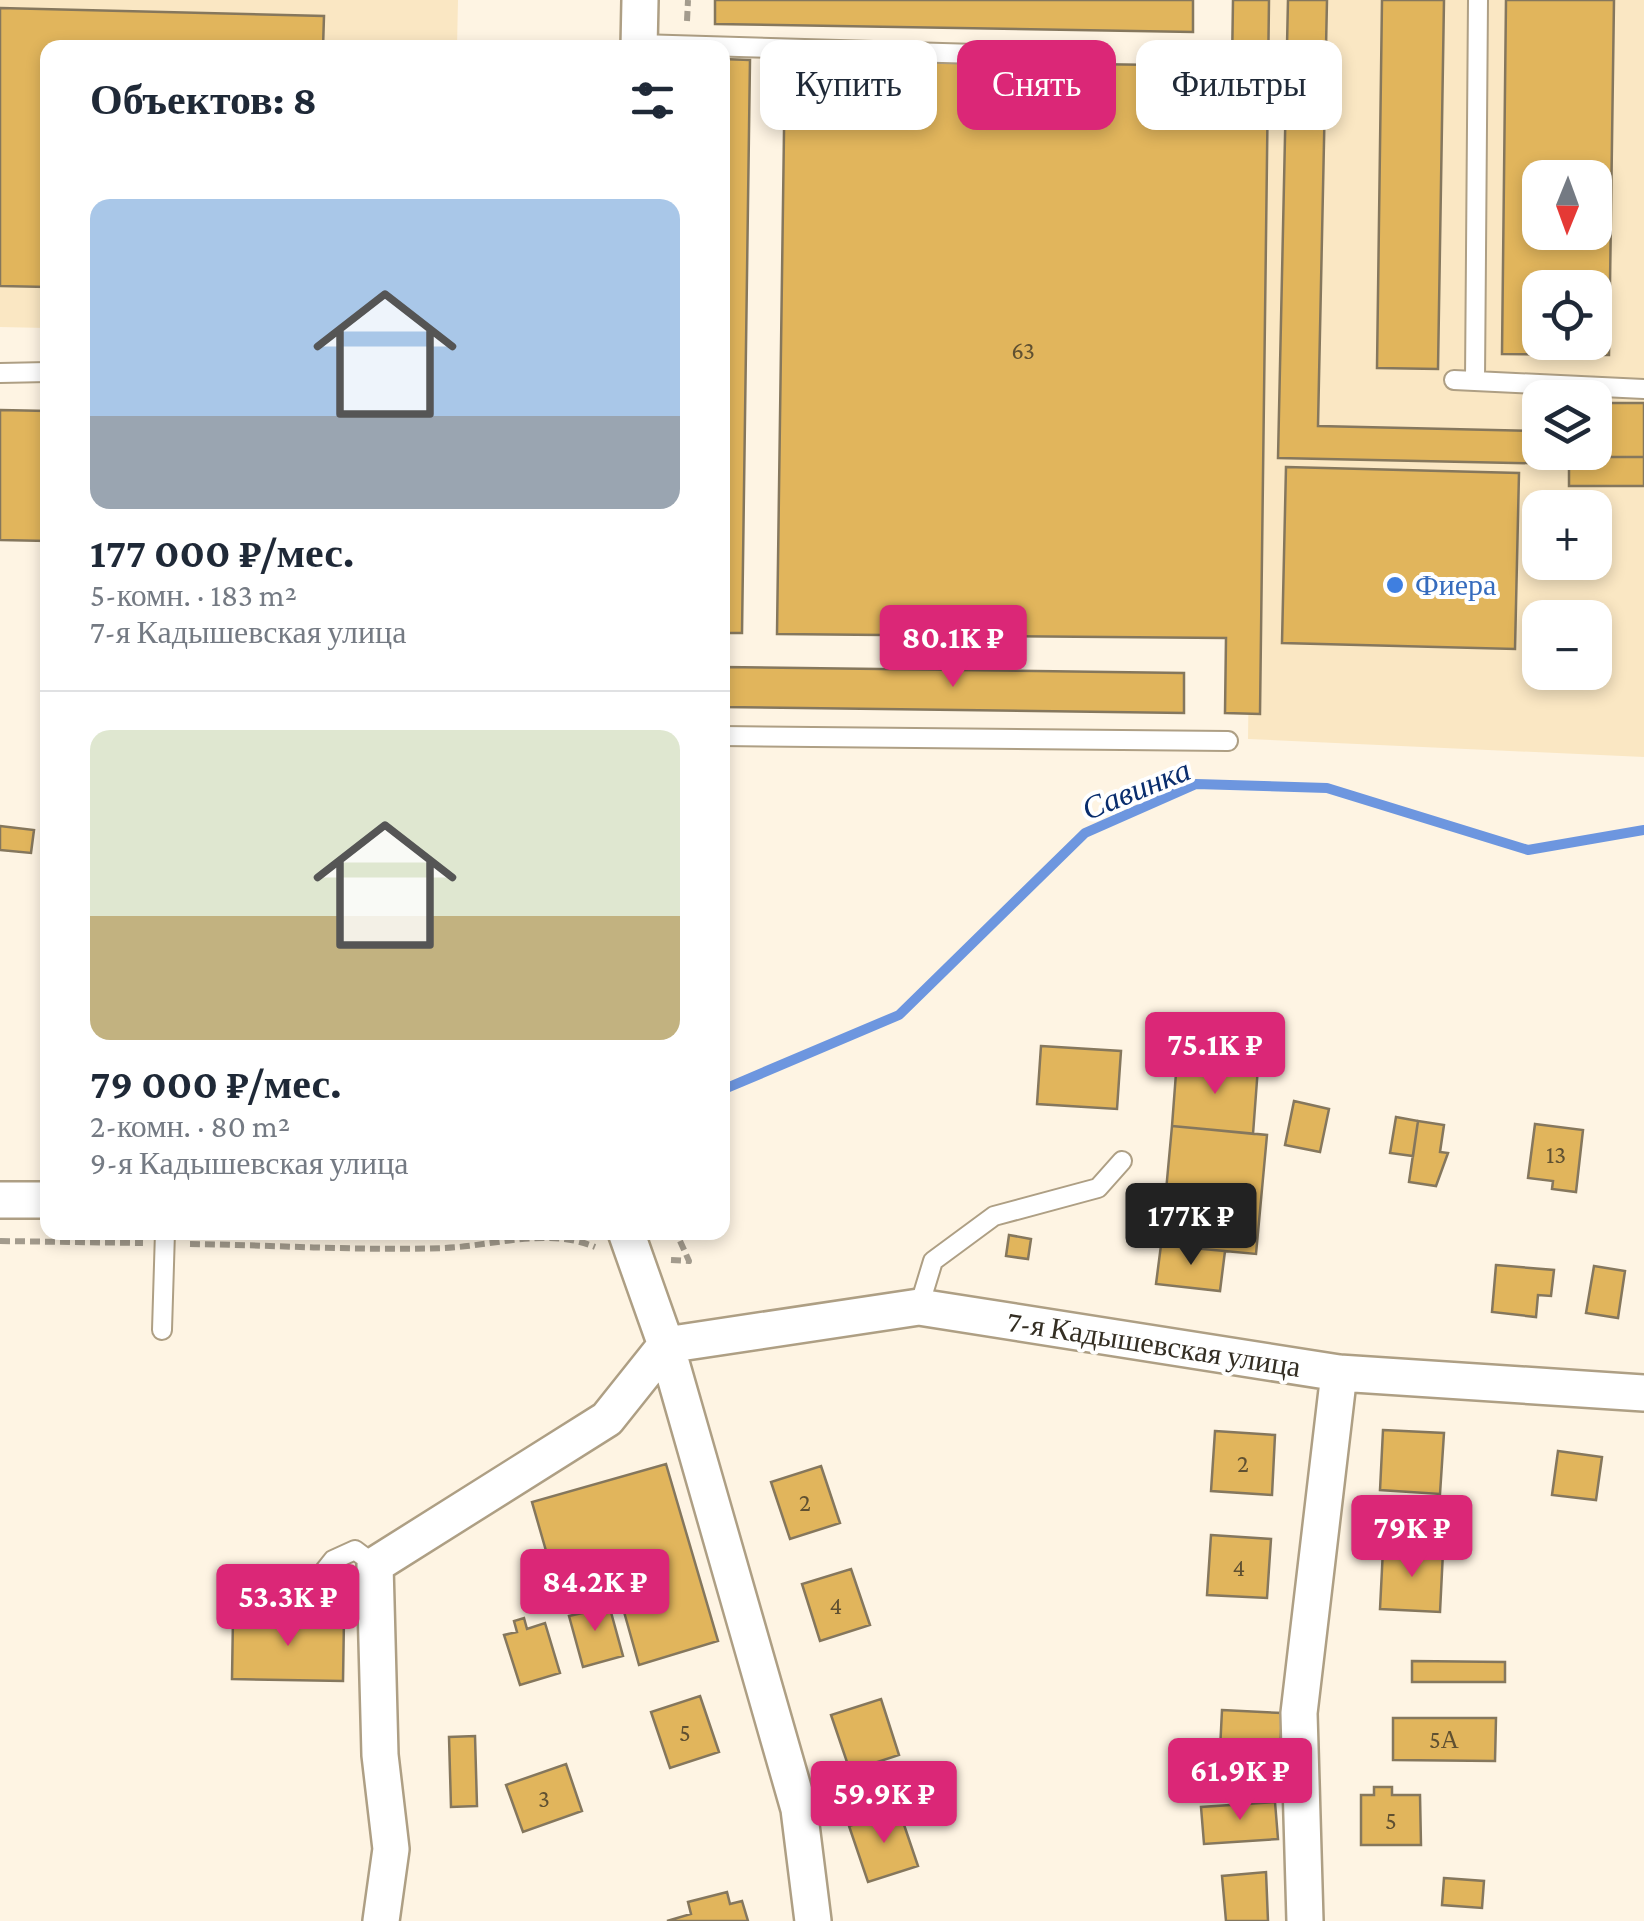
<!DOCTYPE html>
<html lang="ru">
<head>
<meta charset="utf-8">
<style>
	body { margin:0; font-family:"Crimson Pro",serif; background:#f6f6f7; color:#1f2937; height:100vh; display:flex; flex-direction:column; font-size:38px; white-space:nowrap }
	* { box-sizing:border-box; margin:0 }
	p { font-size:32px; color:#747a83 }
	.icon { flex:none; width:55px; height:55px; fill:none; stroke:currentColor; stroke-width:2; stroke-linecap:round; stroke-linejoin:round }
	.map { position:relative; flex:1; overflow:hidden }
	.drawer { position:absolute; left:40px; top:40px; width:690px; height:1200px; display:flex; flex-direction:column; background:#fff; border-radius:20px; box-shadow:0 5px 15px #0003 }
	.drawer>* { flex:none }
	.banner { position:absolute; left:760px; top:40px; width:732px; height:90px; display:flex; gap:20px }
	.needle { width:65px; rotate:181deg }
	.controls { position:absolute; left:1522px; top:160px; display:grid; gap:20px }
	.controls a { display:grid; place-items:center; width:90px; height:90px; border-radius:20px; background:#fff; box-shadow:0 5px 15px #0003; font-size:50px }
	.price { position:absolute; translate:-50% -85px; padding:0 22px; border-radius:10px; background:#db2777; color:#fff; font-size:32px; line-height:65px; filter:drop-shadow(0 2px 5px #0008) }
	.price::after { content:''; position:absolute; left:50%; top:60px; width:30px; height:22px; margin-left:-15px; background:inherit; clip-path:polygon(0 0,100% 0,50% 100%) }
	.price.on { background:#222; color:#fff }
	ul { padding:0; list-style:none }
	li { display:grid; align-content:center; gap:20px; height:530px; padding:0 50px }
	li+li { border-top:2px solid #e0e1e3 }
	li span { display:grid; place-items:center; height:310px; border-radius:20px; color:#555 }
	li>.icon { margin-inline-start:auto }
	span .icon { width:180px; height:180px; fill:#fffc; stroke-width:1 }
	li b { font-size:42px }
	h2 { display:flex; justify-content:space-between; align-items:center; height:120px; padding:0 50px; font-size:42px }
	.pill { padding:0 35px; border-radius:20px; background:#fff; box-shadow:0 5px 15px #0003; font-size:35px; line-height:90px }
	.pill.on { background:#db2777; color:#fff }
	.map>svg:first-child { display:block }
</style>
</head>
<body>
<div class="map">
<svg width="1644" height="1921" viewBox="0 0 1644 1921">
	<rect width="100%" height="100%" fill="#fef4e3"/>
	<!-- built -->
	<path fill="#fae7c3" fill-rule="evenodd" d="M0 0H458L457 47 48 48 47 328 0 327Z
		M1258 0H1644V757L1248 739ZM1540 178H1595V232H1540ZM1540 288H1595V342H1540ZM1540 398H1595V452H1540ZM1540 508H1595V562H1540ZM1540 618H1595V672H1540Z"/>
	<g fill="none" stroke-linecap="round" stroke-linejoin="round">
		<!-- stream -->
		<path stroke="#6d96df" stroke-width="10" d="M722 1090 899 1015 1085 833 1196 784 1327 788 1528 850 1644 830"/>
	</g>
	<!-- building -->
	<path fill="#e1b55c" stroke="#85775d" stroke-width="2.5" fill-rule="evenodd" d="M715 0H1193V32L715 24Z
		M1233 0H1269L1260 714 1225 713 1226 638 777 634 785 60 1232 66Z
		M1288 0H1327L1318 426 1540 431V452H1568V464L1278 458Z
		M1382 0H1444L1438 369 1377 368Z
		M1506 0H1614L1609 355 1502 354ZM1540 178H1595V232H1540ZM1540 288H1595V342H1540Z
		M0 8 324 16 323 48H48V287L0 286Z
		M722 59 750 60 742 633H722Z
		M1595 403H1644V457H1569V452H1595Z
		M0 410 48 411V541L0 540Z
		M1569 457H1644V486H1569Z
		M1286 467 1519 473 1515 649 1282 643Z
		M722 667 1184 673V713L722 707Z
		M0 826 34 830 31 853 0 850Z
		M1041 1046 1121 1051 1117 1109 1037 1104Z
		M1177 1060 1258 1067 1253 1134 1172 1126Z
		M1294 1101 1329 1109 1320 1152 1285 1145Z
		M1396 1117 1418 1121 1413 1156 1390 1153Z
		M1418 1121 1444 1125 1440 1152 1448 1153 1436 1186 1409 1182Z
		M1535 1124 1583 1130 1576 1192 1552 1189 1553 1181 1528 1178Z
		M1172 1126 1267 1135 1256 1254 1161 1245Z
		M1009 1235 1031 1239 1028 1259 1006 1256Z
		M1161 1245 1225 1251 1220 1291 1156 1284Z
		M1496 1265 1554 1270 1551 1296 1538 1295 1536 1317 1492 1312Z
		M1594 1266 1625 1271 1618 1318 1586 1313Z
		M1383 1430 1444 1433 1440 1494 1380 1490Z
		M1215 1431 1275 1435 1272 1495 1211 1491Z
		M1558 1451 1602 1457 1596 1500 1552 1495Z
		M666 1464 718 1641 639 1665 617 1587 561 1603 532 1502Z
		M821 1466 840 1523 790 1539 771 1482Z
		M1211 1535 1271 1539 1267 1598 1207 1595Z
		M1383 1549 1443 1552 1440 1612 1380 1609Z
		M851 1569 870 1625 820 1641 802 1584Z
		M591 1596 595 1609 609 1605 623 1656 583 1667 569 1616 582 1613 578 1600Z
		M233 1617 344 1618 343 1681 232 1679Z
		M524 1618 527 1629 545 1623 560 1673 520 1685 504 1635 517 1632 514 1621Z
		M1412 1661 1505 1662V1682H1412Z
		M700 1696 719 1752 670 1768 651 1712Z
		M881 1699 899 1755 850 1771 831 1715Z
		M1222 1710 1282 1713 1279 1774 1219 1770Z
		M1393 1718H1496L1495 1761 1393 1760Z
		M475 1736 477 1806 451 1807 449 1737Z
		M566 1764 582 1811 523 1832 506 1785Z
		M1374 1787H1392V1795H1420L1421 1845H1361V1795H1374Z
		M1275 1802 1278 1839 1204 1844 1201 1807Z
		M899 1810 918 1866 868 1882 849 1826Z
		M1266 1872 1268 1921H1226L1222 1876Z
		M1444 1878 1484 1881 1482 1908 1442 1905Z
		M727 1892 730 1904 742 1901 748 1921H667L691 1914 688 1902Z"/>
	<g fill="none" stroke-linecap="round" stroke-linejoin="round">
		<defs>
			<path id="service" d="M639 44 1011 55
				M0 373 48 372
				M1454 380 1644 389
				M1475 380 1478 0
				M722 736 1228 741
				M919 1307 933 1261 994 1216 1098 1188 1122 1161
				M162 1330 165 1232
				M310 1589 333 1560 355 1550 375 1565"/>
			<path id="minor" d="M639 48 640 0
				M0 1200H48
				M626 1232 666 1345 799 1809 813 1921
				M381 1921 391 1849 380 1755 375 1565 607 1419 666 1345 919 1307 1339 1373 1644 1393
				M1305 1921 1299 1713 1339 1373"/>
		</defs>
		<!-- service casing -->
		<use href="#service" stroke="#ae9f84" stroke-width="22"/>
		<!-- minor casing -->
		<use href="#minor" stroke="#ae9f84" stroke-width="40"/>
		<!-- path -->
		<path stroke="#a39b8d" stroke-width="6" stroke-dasharray="10 5" stroke-linecap="butt" d="M687 21 688 0
			M0 1241 143 1243
			M190 1244C274 1245 360 1251 444 1248 494 1246 547 1227 595 1247
			M671 1260 689 1261 676 1232"/>
		<!-- service -->
		<use href="#service" stroke="#fff" stroke-width="18"/>
		<!-- minor -->
		<use href="#minor" stroke="#fff" stroke-width="35"/>
	</g>
	<!-- markers -->
	<circle fill="#3f7fe0" stroke="#fff" stroke-width="4" cx="1395" cy="585" r="10"/>
	<g text-anchor="middle" stroke-width="8" stroke-linejoin="round" paint-order="stroke">
		<!-- number labels -->
		<g font-size="25" fill="#5f5031">
			<text x="1023" y="359">63</text>
			<text x="1556" y="1163">13</text>
			<text x="1243" y="1472">2</text>
			<text x="805" y="1511">2</text>
			<text x="1239" y="1576">4</text>
			<text x="836" y="1614">4</text>
			<text x="685" y="1741">5</text>
			<text x="1444" y="1748">5А</text>
			<text x="544" y="1807">3</text>
			<text x="1391" y="1829">5</text>
		</g>
		<!-- shop labels -->
		<g font-size="30" fill="#366cbe" stroke="#fff" text-anchor="start">
			<text x="1415" y="595">Фиера</text>
		</g>
		<!-- street labels -->
		<g font-size="30" fill="#342e23" stroke="#fff">
			<text transform="translate(1154 1344) rotate(9)" y="10">7-я Кадышевская улица</text>
		</g>
		<!-- water labels -->
		<g font-size="32" font-style="italic" fill="#092d6d" stroke="#fff">
			<text transform="translate(1136 789) rotate(-22)" y="11">Савинка</text>
		</g>
	</g>
</svg>
<div class="controls">
<a><svg class="needle" viewBox="-14 -14 28 28"><path d="M0-13l5 13h-10z" fill="#e53935"/><path d="M0 13l5-13h-10z" fill="#747a83"/></svg></a>
<a><svg class="icon" aria-label="locate" viewBox="0 0 24 24"><circle cx="12" cy="12" r="6"/><path d="M12 2v4M12 18v4M2 12h4M18 12h4"/></svg></a>
<a><svg class="icon" aria-label="layers" viewBox="0 0 24 24"><path d="M12 4l9 5-9 5-9-5zM3 14l9 5 9-5"/></svg></a>
<a>+</a>
<a>−</a>
</div>
<b class="price" style="left:953px;top:690px">80.1K ₽</b>
<b class="price" style="left:1215px;top:1097px">75.1K ₽</b>
<b class="price on" style="left:1191px;top:1268px">177K ₽</b>
<b class="price" style="left:1412px;top:1580px">79K ₽</b>
<b class="price" style="left:595px;top:1634px">84.2K ₽</b>
<b class="price" style="left:288px;top:1649px">53.3K ₽</b>
<b class="price" style="left:1240px;top:1823px">61.9K ₽</b>
<b class="price" style="left:884px;top:1846px">59.9K ₽</b>
<div class="banner">
<a class="pill">Купить</a>
<a class="pill on">Снять</a>
<a class="pill">Фильтры</a>
</div>
<section class="drawer">
<h2>Объектов: 8<svg class="icon" aria-label="filters" viewBox="0 0 24 24"><path d="M4 7h16M4 17h16"/><circle cx="9" cy="7" r="2"/><circle cx="15" cy="17" r="2"/></svg></h2>
<ul>
<li><span style="background:linear-gradient(#a9c7e8 70%,#9aa5b1 0)"><svg class="icon" aria-label="home" viewBox="0 0 24 24"><path d="M3 11l9-7 9 7M6 9v11h12V9"/></svg></span><div><b>177 000 ₽/мес.</b><p>5-комн. · 183 m²</p><p>7-я Кадышевская улица</p></div></li>
<li><span style="background:linear-gradient(#dfe7d0 60%,#c2b280 0)"><svg class="icon" aria-label="home" viewBox="0 0 24 24"><path d="M3 11l9-7 9 7M6 9v11h12V9"/></svg></span><div><b>79 000 ₽/мес.</b><p>2-комн. · 80 m²</p><p>9-я Кадышевская улица</p></div></li>
</ul>
</section>
</div>
</body>
</html>
